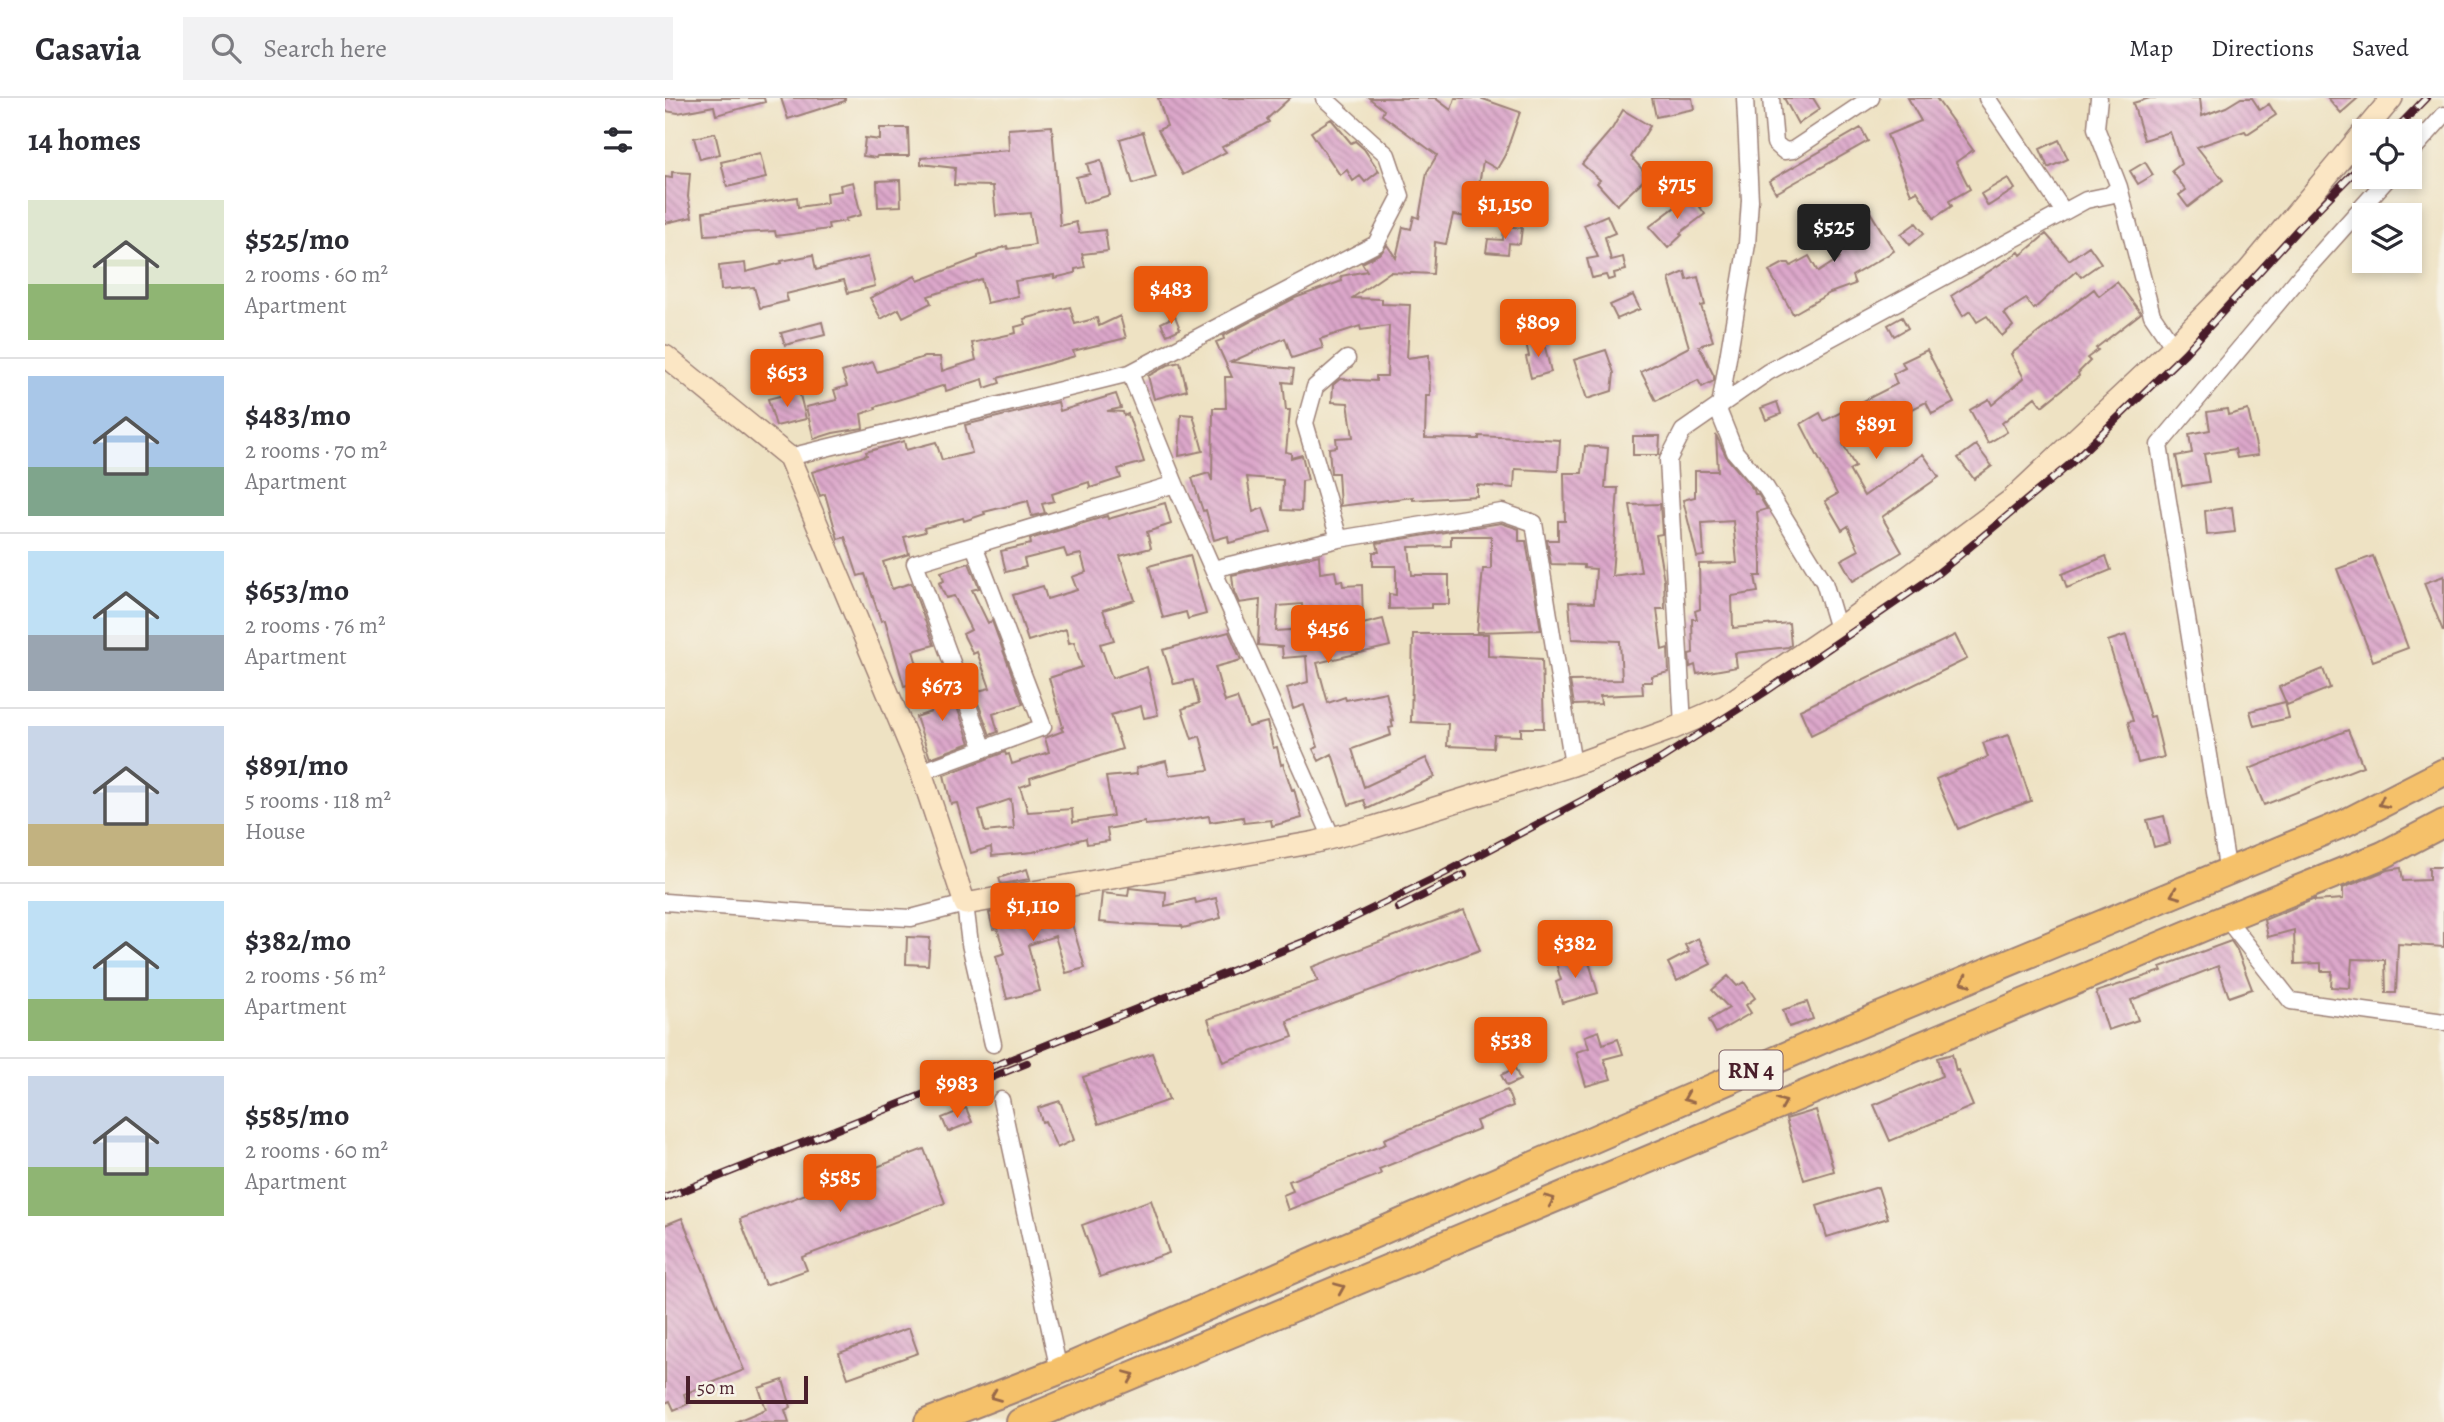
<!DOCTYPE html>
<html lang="en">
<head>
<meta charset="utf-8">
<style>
	body { margin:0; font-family:Alegreya,serif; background:#f2f2f3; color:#2b2b33; height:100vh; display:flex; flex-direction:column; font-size:26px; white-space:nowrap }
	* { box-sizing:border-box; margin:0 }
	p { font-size:23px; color:#7c7c81 }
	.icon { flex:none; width:38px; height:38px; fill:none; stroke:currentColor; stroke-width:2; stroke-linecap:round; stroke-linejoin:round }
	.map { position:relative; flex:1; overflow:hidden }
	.side { display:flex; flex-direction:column; background:#fff; width:665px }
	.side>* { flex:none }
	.fabs { position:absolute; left:1687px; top:21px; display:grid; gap:14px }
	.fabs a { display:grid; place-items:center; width:70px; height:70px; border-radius:0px; background:#fff; box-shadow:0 4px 10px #0003; font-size:35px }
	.scale { position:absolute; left:21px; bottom:18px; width:122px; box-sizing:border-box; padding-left:7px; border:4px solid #4a1f2b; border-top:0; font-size:19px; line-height:24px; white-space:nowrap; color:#4a1f2b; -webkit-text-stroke:5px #f7f3e8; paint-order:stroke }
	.price { position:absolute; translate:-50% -60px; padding:0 16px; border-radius:7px; background:#ea580c; color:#fff; font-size:23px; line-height:46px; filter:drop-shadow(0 2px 4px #0008) }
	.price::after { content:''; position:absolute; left:50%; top:42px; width:21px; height:16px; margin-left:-10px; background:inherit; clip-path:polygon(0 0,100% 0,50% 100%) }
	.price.on { background:#222; color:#fff }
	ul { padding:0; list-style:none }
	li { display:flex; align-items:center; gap:21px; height:175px; padding:0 28px }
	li+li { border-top:2px solid #e1e1e2 }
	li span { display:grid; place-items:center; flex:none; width:196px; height:140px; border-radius:0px; color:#555 }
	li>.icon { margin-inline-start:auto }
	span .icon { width:84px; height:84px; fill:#fffc; stroke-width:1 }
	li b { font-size:30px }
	h2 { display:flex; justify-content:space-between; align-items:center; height:84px; padding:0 28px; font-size:30px }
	header { display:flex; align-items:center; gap:42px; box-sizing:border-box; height:98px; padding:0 35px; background:#fff; border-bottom:2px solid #e1e1e2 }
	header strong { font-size:33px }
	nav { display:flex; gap:38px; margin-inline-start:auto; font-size:24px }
	.search { width:490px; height:63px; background:#f2f2f3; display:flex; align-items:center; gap:18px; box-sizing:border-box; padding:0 24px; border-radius:0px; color:#7c7c81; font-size:26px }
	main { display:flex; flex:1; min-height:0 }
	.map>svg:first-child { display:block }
</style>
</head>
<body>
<header>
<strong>Casavia</strong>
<div class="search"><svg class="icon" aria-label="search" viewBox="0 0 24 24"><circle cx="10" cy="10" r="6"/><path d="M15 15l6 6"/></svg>Search here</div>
<nav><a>Map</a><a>Directions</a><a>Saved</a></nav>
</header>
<main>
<section class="side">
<h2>14 homes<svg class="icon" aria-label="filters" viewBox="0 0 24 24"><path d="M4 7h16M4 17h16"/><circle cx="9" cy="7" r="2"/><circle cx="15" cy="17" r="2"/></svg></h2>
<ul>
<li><span style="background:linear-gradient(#dfe7d0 60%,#8fb573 0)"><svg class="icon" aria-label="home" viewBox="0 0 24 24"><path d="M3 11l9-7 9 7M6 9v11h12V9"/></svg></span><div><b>$525/mo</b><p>2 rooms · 60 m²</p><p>Apartment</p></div></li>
<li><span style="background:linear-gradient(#a9c7e8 65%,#7fa58c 0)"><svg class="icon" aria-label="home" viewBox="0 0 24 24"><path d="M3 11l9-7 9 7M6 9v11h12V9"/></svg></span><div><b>$483/mo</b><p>2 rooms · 70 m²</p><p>Apartment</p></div></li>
<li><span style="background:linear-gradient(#bfe0f5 60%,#9aa5b1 0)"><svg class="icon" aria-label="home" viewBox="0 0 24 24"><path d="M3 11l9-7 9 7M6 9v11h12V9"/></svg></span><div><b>$653/mo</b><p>2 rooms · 76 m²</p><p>Apartment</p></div></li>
<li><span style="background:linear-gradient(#c9d6e8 70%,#c2b280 0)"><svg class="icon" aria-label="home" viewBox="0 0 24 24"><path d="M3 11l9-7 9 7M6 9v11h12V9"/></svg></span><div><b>$891/mo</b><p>5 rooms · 118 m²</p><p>House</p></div></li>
<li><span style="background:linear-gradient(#bfe0f5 70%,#8fb573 0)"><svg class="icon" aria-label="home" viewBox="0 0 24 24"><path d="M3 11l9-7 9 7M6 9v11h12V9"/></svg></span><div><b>$382/mo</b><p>2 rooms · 56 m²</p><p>Apartment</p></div></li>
<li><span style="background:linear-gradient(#c9d6e8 65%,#8fb573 0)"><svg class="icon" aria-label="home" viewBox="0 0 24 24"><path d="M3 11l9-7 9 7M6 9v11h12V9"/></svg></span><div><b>$585/mo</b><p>2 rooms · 60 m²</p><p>Apartment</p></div></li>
</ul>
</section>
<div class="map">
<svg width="1779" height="1324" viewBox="0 0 1779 1324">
	<defs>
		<pattern id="building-back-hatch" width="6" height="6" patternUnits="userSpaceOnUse" patternTransform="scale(1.75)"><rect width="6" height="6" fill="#dca7ca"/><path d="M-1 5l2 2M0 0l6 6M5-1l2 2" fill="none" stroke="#b487a4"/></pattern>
	</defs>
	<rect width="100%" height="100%" fill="#f7f3e8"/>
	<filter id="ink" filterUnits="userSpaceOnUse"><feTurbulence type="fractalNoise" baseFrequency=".0143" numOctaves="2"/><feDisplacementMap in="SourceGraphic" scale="14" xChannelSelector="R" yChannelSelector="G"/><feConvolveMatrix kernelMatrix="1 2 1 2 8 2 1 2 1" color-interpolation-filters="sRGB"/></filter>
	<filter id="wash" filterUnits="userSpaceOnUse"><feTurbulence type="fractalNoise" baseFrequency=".00686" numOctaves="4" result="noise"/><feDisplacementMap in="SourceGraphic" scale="28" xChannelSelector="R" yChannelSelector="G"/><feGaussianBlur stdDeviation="1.57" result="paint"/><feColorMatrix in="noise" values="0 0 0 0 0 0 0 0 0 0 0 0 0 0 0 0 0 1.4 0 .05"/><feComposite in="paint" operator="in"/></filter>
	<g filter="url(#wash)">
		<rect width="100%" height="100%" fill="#eee2c3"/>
		<g id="blocks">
			<!-- building -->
			<path fill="url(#building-back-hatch)" fill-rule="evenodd" d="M0 0H99L100 4 51 17 49 8 13 15 0 13Z
				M116 0H180V3L123 21Z
				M493 0H625L602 21 604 24 557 49 561 54 518 77 493 32 502 28Z
				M704 0H770L786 12 790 0H815L855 14 840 57 832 71 818 63 812 98 801 119 788 117 781 146 770 144 768 176 725 174 687 200 717 201V206L745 207 742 260 764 257 765 298H761L760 340 814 341V338L895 342 893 373 850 371 849 390 812 387V398L748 402V399L675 408 673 375H666L664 350 672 349 671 340 688 339 683 305 667 304 668 287 675 281 711 283V278H722L724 228 696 232 695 228 655 241 658 250 627 260 620 240 566 264 629 271 627 285 618 284 621 312H625L621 354 626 355V360L637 357 643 382 637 383 636 413 617 412 618 382 582 379 588 414 598 410 606 434 564 445 563 438 549 442 541 412 538 413 527 380 544 375 547 383 548 310H561L560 279H567L551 244 559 241 558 238 630 200 677 183 676 178 702 173 697 165 716 155 722 147 731 160 738 129 746 131 749 118 754 120 762 74 772 57 717 17 719 12Z
				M987 0H1027L1029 11 991 19Z
				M1119 0H1148L1155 11 1133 26Z
				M1243 0H1271L1308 52 1291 64 1305 91 1284 103 1287 108 1269 120 1252 93 1246 96 1222 37 1256 23Z
				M1485 0H1535L1537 18 1561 9 1576 0H1587L1595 12 1604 6 1611 17 1582 36 1580 33 1532 49 1558 82 1523 109 1514 97 1521 92 1507 73 1516 66 1505 34 1479 42 1468 5Z
				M1663 0H1693L1676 15Z
				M958 12 985 28 966 59 983 78 952 107 932 85 935 82 917 66 947 31Z
				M666 21 686 45 690 43 699 51 714 73 700 84 695 78 688 83 682 72 675 77 646 34Z
				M387 28 395 128 411 124 414 135 440 132 443 153 417 156 420 169 410 171V175L389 180V177L350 183 353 198 322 205 316 181 263 198 266 205 238 219 234 211 216 221 205 200 250 178 253 183 313 160V158L342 148 343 151 370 147 365 115 331 118 328 88 289 87 290 70 256 66V60L344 52 343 31Z
				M215 30H243L244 58H212L211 60 198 58 200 40 215 42Z
				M1196 30 1203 43 1111 95 1104 83Z
				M478 34 491 79 468 86 455 41Z
				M50 35 55 56 35 61 29 40Z
				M1394 42 1403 61 1383 70 1375 51Z
				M95 55 101 80 62 89 56 64Z
				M436 62 445 97 418 105 411 79 425 76 422 66Z
				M1480 64 1488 77 1473 86 1465 73Z
				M7 74 25 75 23 99 27 119 0 125V79L7 80Z
				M1343 80 1350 91 1323 108 1316 96Z
				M235 82 236 108 213 109 212 83Z
				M188 84 196 117 180 121 181 123 163 126 164 131 111 138 110 133 40 137 38 114 132 99 133 109 162 105 161 95 176 93 175 87Z
				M1026 97 1040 116 1015 135 1017 137 1003 150 984 129Z
				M1202 109 1229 153 1187 178 1190 186 1165 195 1128 216 1104 173 1119 165H1124L1126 168 1144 158 1153 174 1175 160 1165 143 1184 132 1179 123Z
				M942 117 950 135 940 139 946 162 958 159 961 172 949 175 950 180 943 182 941 177 927 180 922 161 933 159 919 127Z
				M1251 125 1259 135 1245 147 1236 136Z
				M839 128 857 130 855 146 844 145 843 156 821 154 823 141 838 142Z
				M1381 136 1404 162 1424 148 1436 165 1416 179 1411 173 1369 211 1361 201 1339 215 1348 228 1337 238 1322 218 1312 224 1305 213 1298 218 1286 198 1354 154 1356 157Z
				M148 157 151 172 203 159 210 188 183 195 179 182 121 196 123 203 95 210 89 189 56 192 54 168 80 165 81 174 117 165 116 163Z
				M1020 174 1022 182 1033 179 1040 207 1036 208 1048 243 1034 248 1049 278V283L1037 289 1033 282 991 303 976 274 1024 249 1004 181Z
				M1452 184 1476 215 1431 250 1433 252 1422 260 1425 263 1413 275 1414 278 1377 308 1370 299 1337 325 1342 334 1323 345 1305 312 1324 301 1327 307 1359 280 1346 256 1429 191 1434 198Z
				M968 197 975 211 952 221 945 207Z
				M405 209 410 226 432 220 434 228 455 218 461 240 408 253 410 258 333 280 335 285 320 290 318 281 281 293 280 287 210 309 211 311 196 316 198 330 168 335 149 341 141 309 172 302 169 292 182 288 177 274 208 264 212 274 259 259H275L277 273 311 262 307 245 351 235 350 229 361 226 359 221Z
				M510 218 515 231 502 237 496 225Z
				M1237 219 1243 230 1229 238 1223 227Z
				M157 224 160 237 120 247 116 235Z
				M878 241 886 274 866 280 861 259 864 258 861 245Z
				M941 252 949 275 947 293 922 301 909 262Z
				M1262 252 1289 305 1267 316 1261 304 1178 346 1190 369 1184 372 1199 398 1258 356 1274 379 1217 419 1237 454 1188 483 1176 462 1194 452 1183 428 1177 432 1160 403 1172 396 1136 326 1155 315 1159 323 1232 286 1228 276 1240 270 1237 264Z
				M515 264 522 292 489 301 483 278 503 267Z
				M134 293 141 321 111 328 103 301Z
				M451 296 456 310 442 313 458 314 459 318 463 316 479 364 453 371 456 380 425 390 424 384 387 396 389 403 377 406 380 415 367 418 363 403 319 414 320 416 299 423 298 420 259 430 260 434 239 439 244 456 218 464 227 491 246 485 269 547 248 553 257 583 239 588 220 522 216 523 200 476 193 478 180 439 173 441 160 396 155 398 147 374 202 357 201 354 239 343 241 352 271 344 277 362 307 355 300 327 393 304 395 313Z
				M1112 304 1116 316 1101 322 1096 310Z
				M1562 311 1563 317 1583 312 1593 357 1572 360 1570 351 1539 356 1544 384 1517 388 1511 358 1527 355 1524 336 1545 332 1542 314Z
				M516 316 528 317 538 353 514 358Z
				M1051 337 1062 360 1089 392 1090 396H1093L1102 411 1092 414 1096 459V478H1090L1093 494 1067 498 1068 530 1124 525 1126 547 1123 549 1070 555 1072 569 1032 576 1030 567 1025 569 1024 556 1028 555 1027 521H1032L1030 513 1035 511 1034 466 1072 465 1068 423 1037 425 1039 458 1032 459 1018 402 1030 399V373H1053Z
				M968 338H995L994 357H968Z
				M1311 347 1327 368 1309 381 1293 360Z
				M920 348 943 350 940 390H953L947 478 976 474 965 407 995 406 997 436 991 437 999 482 1000 511H992L997 552 1003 550 1004 574 987 578V584H977L978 596 935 598 936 606 909 607 905 583 957 582 955 543 907 541 904 504 929 505 931 471 919 470V467L886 466 882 442H893V423H900L899 375H917Z
				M500 405 506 426 482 434 486 450 455 458 470 502 438 512 449 542 435 546 447 580 482 569 493 617 479 620 476 608 446 617 457 651 365 680 366 685 355 689 363 714 407 711 408 724 448 718 441 679 472 676 471 670 501 663 504 677 544 672 535 638 527 641 517 611 534 605 528 582 509 586 498 552 564 534 576 562 550 569 560 604 572 600 583 629 602 624 608 650 612 649 616 667 618 666 627 692 629 691 637 720 607 728 606 722 579 725 578 719 545 724 544 718 501 725 480 727V724L442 731 444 743 422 746 421 740 368 754 327 758 326 749 306 755 292 705 286 706 279 677 340 654 341 657 344 656 347 666 384 654 380 640 398 633 396 630 398 629 384 580 417 569 409 544 404 545 401 531 363 543 348 497 378 488 382 501 412 492 407 479 421 474 416 456 402 459 399 451 359 461 361 469 341 474 336 453 366 446 365 441 442 418 443 421ZM346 701 349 731 320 734 314 712Z
				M1567 409 1570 434 1542 437 1540 413Z
				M836 425 854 431V443H861L876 532 812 534 818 471H826V438H786V448L744 449 747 477H784V506H766V510L724 511V496L731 497V468H708V454H714L712 445Z
				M525 457 541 516 523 521 521 514 498 520 484 468Z
				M654 457 655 475 670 473 672 483 677 482 678 488 697 487 698 526 718 521 725 548 652 565 663 605 680 599 681 602 721 594 728 623 726 622 728 629 724 630 726 637 687 651 699 689 761 660 770 679 702 711 699 702 684 707 667 656 654 663 648 651 653 649 639 607 628 611 622 590 643 584 641 558 618 560 617 549 593 547 595 502 574 505 569 494 567 477ZM637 506 640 531 611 533 613 508Z
				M1441 458 1446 472 1402 490 1397 476Z
				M1708 458 1743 550 1708 563 1672 471Z
				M304 465 314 490 307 492 323 525 327 523 358 606 328 616 333 634 325 637 309 594 325 590 312 554 308 556 298 536 306 532 289 498 281 500 274 485 279 483 276 474Z
				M1779 478V533H1778L1759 485Z
				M748 536H823V558L877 561 879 630H856V638L829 637 828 650 782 648 783 626 746 624Z
				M1290 537 1302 561 1146 637 1135 612Z
				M1461 537 1485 619 1489 618 1499 659 1473 665 1463 624 1468 623 1443 543Z
				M1658 571 1665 590 1622 607 1614 589Z
				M284 587 305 645 265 660 251 619 266 614 260 594Z
				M1620 604 1624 620 1589 628 1585 613Z
				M1683 632 1698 668 1599 707 1584 671Z
				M1344 637 1366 703 1328 716 1293 731 1271 681 1323 659 1318 645Z
				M1499 718 1505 745 1489 749 1482 722Z
				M1764 769H1779V849L1733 846 1731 895H1721L1720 862 1687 861 1685 890 1666 889 1667 873H1656V865L1630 866 1629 832 1603 839 1599 822 1650 801V803L1678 801V790L1722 772 1736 770 1738 783 1764 782Z
				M362 771 365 781 336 786 334 780Z
				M464 790 501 794 500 808 530 801 531 805 551 800 556 820 518 830 517 828 470 826V827L434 824 437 795 463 798Z
				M400 802 420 870 401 875 390 838 363 847 375 893 342 901 331 858 340 855 332 830 328 831 324 815Z
				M799 812 815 852 622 923 628 939 558 964 543 921 653 883 647 869Z
				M242 839 265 840 263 867 241 866Z
				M1033 840 1046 866 1012 883 1003 865 1024 854 1020 847Z
				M1566 843 1572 852 1587 891 1564 899 1553 868 1466 902 1473 922 1443 932 1431 894 1497 873 1495 869Z
				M913 859 915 866 924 864 933 895 897 905 891 884 896 882 891 865Z
				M1063 878 1072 888 1079 884 1090 900 1081 907 1086 915 1051 935 1044 922 1064 910 1047 892Z
				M1142 904 1148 921 1124 929 1118 912Z
				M934 933 938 946 953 941 958 956 939 961 946 981 921 988 911 954 924 950 920 938Z
				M487 955 504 1002 434 1026 418 979Z
				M1287 956 1291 973 1293 972 1308 1008 1225 1043 1209 1007 1277 978 1272 960Z
				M850 970 855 982 842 988 836 977Z
				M842 992 848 1008 811 1023 814 1031 714 1071 716 1076 623 1112 618 1097 628 1093 624 1083 721 1046 719 1041Z
				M395 1003 409 1042 392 1050 380 1023 377 1024 373 1010Z
				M301 1010 307 1024 283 1034 277 1020Z
				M1151 1012 1169 1073 1139 1082 1121 1021Z
				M259 1051 280 1105 137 1159 142 1172 100 1187 75 1121Z
				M1213 1089 1223 1120 1162 1139 1152 1108Z
				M486 1102 504 1155 435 1179 417 1127Z
				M17 1120 79 1272 19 1296 23 1306 9 1312 5 1303 0 1305V1127Z
				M244 1230 253 1255 183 1280 174 1255Z
				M118 1282 126 1309 120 1312 124 1324H70L101 1311 94 1290Z"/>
		</g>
	</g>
	<g filter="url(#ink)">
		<use href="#blocks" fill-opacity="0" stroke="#9c8077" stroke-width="2"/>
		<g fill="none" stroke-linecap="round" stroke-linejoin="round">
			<defs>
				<path id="minor" d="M1080 0 1085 102 1082 146 1054 314 1070 354 1101 390 1159 484 1173 531
					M1106 0 1110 45 1119 53 1128 52 1206 0
					M1322 0 1399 114
					M1434 0 1431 30 1454 89
					M1745 55 1779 17
					M465 275 510 386 667 740
					M124 359 465 275 711 146 736 98 722 57 659 0
					M674 441 640 325 650 289 682 261
					M548 471 674 441 837 414 869 425 908 667
					M1018 627 1003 362 1018 333 1103 274 1421 102 1445 97 1454 89 1487 217 1508 248
					M319 651 250 465 510 386
					M256 674 378 629 309 448
					M1563 775 1494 347 1637 176 1724 79
					M0 804 146 815 246 820 300 806 305 846 328 946
					M1561 820 1626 903 1779 924
					M336 1002 394 1273"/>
				<path id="secondary" d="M0 258 124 359 256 674 300 806 651 744 709 729 908 667 1007 631 1060 608 1173 531 1345 403 1504 253 1583 173 1727 0"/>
				<path id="trunk" d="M263 1324 394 1273 1164 939 1680 725 1779 674
					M355 1324 1561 820 1718 757 1779 725"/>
			</defs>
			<!-- minor casing -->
			<use href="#minor" stroke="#9c8077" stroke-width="19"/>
			<!-- secondary casing -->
			<use href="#secondary" stroke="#9c8077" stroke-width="24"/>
			<!-- trunk casing -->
			<use href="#trunk" stroke="#9c8077" stroke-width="30"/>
			<!-- minor -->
			<use href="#minor" stroke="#fff" stroke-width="16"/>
			<!-- secondary -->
			<use href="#secondary" stroke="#fbe6c4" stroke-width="21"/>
			<!-- trunk -->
			<use href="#trunk" stroke="#f5c16b" stroke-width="26"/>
			<defs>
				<path id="rail" d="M1729 33 1761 0
					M733 810 799 777
					M310 986 362 965
					M0 1100 641 843 778 776 994 662 1100 594 1272 476 1404 367 1520 255 1634 130 1699 64"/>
			</defs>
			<!-- rail casing -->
			<use href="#rail" stroke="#4a1f2b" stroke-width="8"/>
			<!-- rail -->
			<use href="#rail" stroke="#f7f3e8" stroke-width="5" stroke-dasharray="16" stroke-linecap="butt"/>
		</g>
		<!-- one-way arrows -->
		<defs><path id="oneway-chevron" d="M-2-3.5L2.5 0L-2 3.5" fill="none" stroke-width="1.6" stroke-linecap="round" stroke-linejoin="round" transform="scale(1.75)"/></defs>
		<g stroke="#976848">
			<use href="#oneway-chevron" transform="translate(1718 705) rotate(153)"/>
			<use href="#oneway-chevron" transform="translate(1510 796) rotate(158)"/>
			<use href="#oneway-chevron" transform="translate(1300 883) rotate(158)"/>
			<use href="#oneway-chevron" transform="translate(1023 1000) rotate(157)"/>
			<use href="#oneway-chevron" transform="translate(1117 1005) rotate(-23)"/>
			<use href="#oneway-chevron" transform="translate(885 1102) rotate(-23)"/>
			<use href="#oneway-chevron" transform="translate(675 1190) rotate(-23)"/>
			<use href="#oneway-chevron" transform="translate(465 1278) rotate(-23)"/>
			<use href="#oneway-chevron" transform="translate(330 1298) rotate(158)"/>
		</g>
	</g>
	<g text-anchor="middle" stroke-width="5" stroke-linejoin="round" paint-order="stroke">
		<!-- shield labels -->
		<rect fill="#f7f3e8" stroke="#7e5f64" stroke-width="2" x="1054.5" y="952.5" width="63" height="39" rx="5"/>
		<g font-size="23" font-weight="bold" fill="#4a1f2b">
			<text x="1086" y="980">RN 4</text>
		</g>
	</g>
</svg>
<div class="fabs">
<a><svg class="icon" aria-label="locate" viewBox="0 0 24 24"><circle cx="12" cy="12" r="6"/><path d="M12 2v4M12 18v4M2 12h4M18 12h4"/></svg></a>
<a><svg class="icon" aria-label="layers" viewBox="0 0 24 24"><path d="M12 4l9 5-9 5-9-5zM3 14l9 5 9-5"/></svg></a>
</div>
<div class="scale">50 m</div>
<b class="price" style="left:1012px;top:123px">$715</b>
<b class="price" style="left:840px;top:143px">$1,150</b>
<b class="price on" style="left:1169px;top:166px">$525</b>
<b class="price" style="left:506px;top:228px">$483</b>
<b class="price" style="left:873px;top:261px">$809</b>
<b class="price" style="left:122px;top:311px">$653</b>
<b class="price" style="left:1211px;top:363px">$891</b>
<b class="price" style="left:663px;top:567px">$456</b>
<b class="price" style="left:277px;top:625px">$673</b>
<b class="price" style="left:368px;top:845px">$1,110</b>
<b class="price" style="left:910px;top:882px">$382</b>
<b class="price" style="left:846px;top:979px">$538</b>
<b class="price" style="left:292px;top:1022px">$983</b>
<b class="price" style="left:175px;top:1116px">$585</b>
</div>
</main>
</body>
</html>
